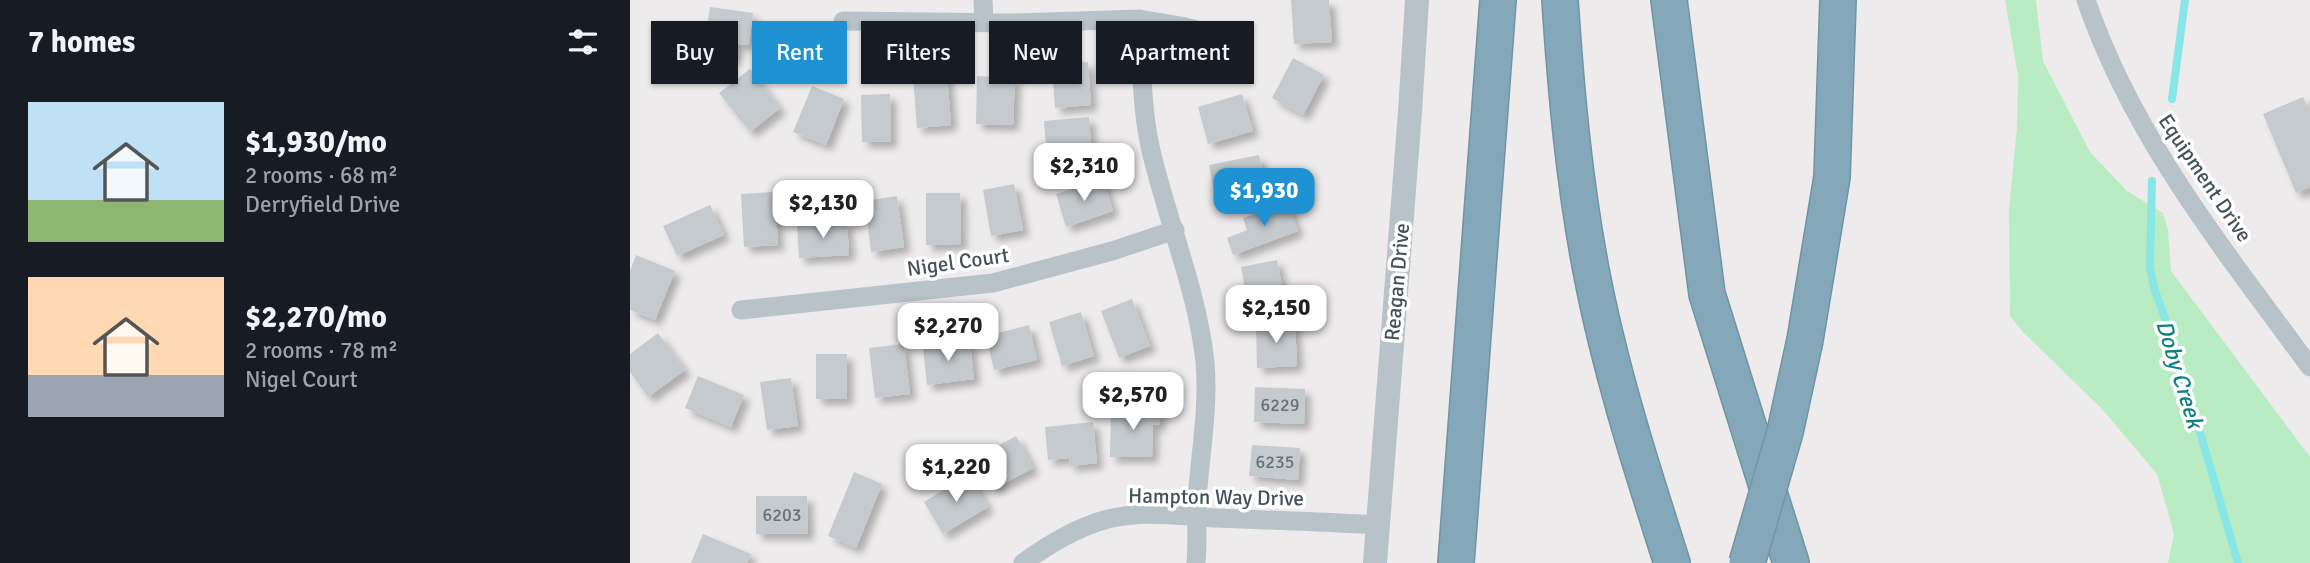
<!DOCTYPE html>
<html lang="en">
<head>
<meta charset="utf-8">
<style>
	body { margin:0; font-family:Signika,sans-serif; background:#20242c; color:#f1f3f6; height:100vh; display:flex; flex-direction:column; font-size:26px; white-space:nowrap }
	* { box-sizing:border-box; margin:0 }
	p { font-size:23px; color:#9ea1a6 }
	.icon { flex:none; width:38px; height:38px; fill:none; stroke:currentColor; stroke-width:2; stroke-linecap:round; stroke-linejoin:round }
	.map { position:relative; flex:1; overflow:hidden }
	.sheet { display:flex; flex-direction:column; background:#171b24; width:630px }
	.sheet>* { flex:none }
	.top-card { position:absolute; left:21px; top:21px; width:665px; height:63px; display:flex; gap:14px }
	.price { position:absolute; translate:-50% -60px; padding:0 16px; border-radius:14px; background:#fff; color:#222; font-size:23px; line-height:46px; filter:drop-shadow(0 2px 4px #0008) }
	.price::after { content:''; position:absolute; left:50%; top:42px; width:21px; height:16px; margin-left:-10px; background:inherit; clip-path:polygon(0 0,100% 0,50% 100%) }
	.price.active { background:#1f92d4; color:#fff }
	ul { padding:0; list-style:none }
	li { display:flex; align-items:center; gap:21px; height:175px; padding:0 28px }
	li span { display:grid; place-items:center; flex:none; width:196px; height:140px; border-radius:0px; color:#555 }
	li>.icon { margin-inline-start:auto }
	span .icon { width:84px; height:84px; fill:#fffc; stroke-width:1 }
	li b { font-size:30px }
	h2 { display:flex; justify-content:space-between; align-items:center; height:84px; padding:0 28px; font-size:30px }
	.chip { padding:0 24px; border-radius:0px; background:#171b24; box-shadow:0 2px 5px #0004; font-size:24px; line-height:63px }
	.chip.active { background:#1f92d4; color:#fff }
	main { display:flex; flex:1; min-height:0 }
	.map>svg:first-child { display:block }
</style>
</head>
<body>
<main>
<section class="sheet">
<h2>7 homes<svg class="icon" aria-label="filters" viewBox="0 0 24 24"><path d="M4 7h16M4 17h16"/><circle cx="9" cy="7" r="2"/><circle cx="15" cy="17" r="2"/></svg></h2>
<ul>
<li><span style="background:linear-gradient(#bfe0f5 70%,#8fb573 0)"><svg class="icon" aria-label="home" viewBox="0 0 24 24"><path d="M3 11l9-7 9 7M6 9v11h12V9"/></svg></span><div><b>$1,930/mo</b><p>2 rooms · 68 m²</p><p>Derryfield Drive</p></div></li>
<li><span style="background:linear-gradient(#ffd9b3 70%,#9aa5b1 0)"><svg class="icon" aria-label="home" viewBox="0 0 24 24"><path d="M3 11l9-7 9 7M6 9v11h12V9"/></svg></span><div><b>$2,270/mo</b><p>2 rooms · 78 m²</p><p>Nigel Court</p></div></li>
</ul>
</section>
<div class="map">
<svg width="1680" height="563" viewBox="0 0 1680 563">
	<defs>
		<filter id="shadow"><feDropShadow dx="6" dy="6" stdDeviation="3.5" flood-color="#0004"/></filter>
	</defs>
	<rect width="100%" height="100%" fill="#eeebec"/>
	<!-- green -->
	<path fill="#baecc3" d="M1375 0H1406L1413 61 1460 152 1497 191 1533 213 1538 230 1541 271 1680 457V563H1538L1544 534 1527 474 1472 409 1393 332 1380 316 1379 210 1387 127 1388 76Z"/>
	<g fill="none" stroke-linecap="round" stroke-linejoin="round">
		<!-- stream -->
		<path stroke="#88e6e7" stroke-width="8" d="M1542 99 1555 0
			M1522 181 1520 267 1524 288 1545 346 1552 378 1561 401 1608 563"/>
	</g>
	<!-- building -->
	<path fill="#c5cace" filter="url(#shadow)" d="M661 0H699L702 42 664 44Z
		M80 7 123 13 119 45 108 44 105 59 73 55Z
		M663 58 694 75 673 115 642 98Z
		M458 62 461 105 425 108 422 64Z
		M120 69 150 108 120 132 89 93Z
		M317 74 321 125 287 128 283 76Z
		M347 76 385 78 383 125 346 124Z
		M182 86 214 99 196 145 163 132Z
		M260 94 261 142H232L231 95Z
		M612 94 623 131 578 144 568 107Z
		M1673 97 1680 113V187L1666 193 1633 114Z
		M459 117 461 144 452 145 454 166 418 169 414 121Z
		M629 155 635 187 585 197 579 165Z
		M473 179 483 211 436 227 426 194Z
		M384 184 393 230 361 236 353 190Z
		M145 192 148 245 114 247 111 194Z
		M296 193H330L331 244 296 245Z
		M267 196 274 247 241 252 235 201Z
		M657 202 668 231 603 255 597 238 617 230 613 218Z
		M80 205 94 235 47 256 33 226Z
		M217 221 219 255 169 258 167 224Z
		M6 255 45 271 25 320 0 310V271Z
		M647 260 655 302 619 310 611 267Z
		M502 299 520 346 489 358 471 311Z
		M451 312 464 356 432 366 419 322Z
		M665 322 667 366 627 368 626 324Z
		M399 325 407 360 364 370 356 336Z
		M28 333 55 370 18 397 0 372V354Z
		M340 342 344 379 297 385 293 347Z
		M274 344 280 394 245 398 239 348Z
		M186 354H217V399H186Z
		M68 376 114 395 101 427 55 408Z
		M161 378 168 426 137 430 130 382Z
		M625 387 675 389 674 424 624 422Z
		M481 409 530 410V425H523L522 457H480Z
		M463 422 467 463 440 466 439 458 418 460 415 427Z
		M386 436 403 468 363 489 347 457Z
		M622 445 670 448 668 480 619 476Z
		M224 472 252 484 226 548 198 536Z
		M339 474 358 507 313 534 294 502Z
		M126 496H177L178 534H126Z
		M73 534 121 554 117 563H61Z"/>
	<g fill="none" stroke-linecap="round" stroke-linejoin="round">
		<defs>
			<path id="motorway" d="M930 0C936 91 944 181 961 270 980 370 1011 466 1042 563
				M1039 0 1077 294 1161 563
				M1175 340 1202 177 1208 0
				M826 563 868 0"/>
		</defs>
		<!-- motorway casing -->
		<use href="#motorway" stroke="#7094a5" stroke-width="38"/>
		<!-- minor -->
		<path stroke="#b7c3c8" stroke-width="19" d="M353 0 354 22
			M1456 0C1503 138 1595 251 1680 367
			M509 19C512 61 511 105 520 146 536 218 567 288 575 362 579 407 570 455 567 500 566 521 568 541 566 563
			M213 21 384 23 509 19 551 26 606 41
			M111 310 363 283 482 251 545 230
			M393 563C419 544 447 527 478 519 512 510 552 516 586 518 639 520 693 522 747 525"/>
		<!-- tertiary -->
		<path stroke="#b7c3c8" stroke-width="24" d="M745 563 780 112 787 0"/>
		<!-- motorway -->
		<use href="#motorway" stroke="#84a8b9" stroke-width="35"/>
		<defs>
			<path id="motorway-bridge" d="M1117 563 1155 432 1175 340"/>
		</defs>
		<!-- motorway-bridge casing -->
		<use href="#motorway-bridge" stroke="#7094a5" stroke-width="38" stroke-linecap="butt"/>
		<!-- motorway-bridge -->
		<use href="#motorway-bridge" stroke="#84a8b9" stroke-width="35"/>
	</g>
	<g text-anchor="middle" stroke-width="7" stroke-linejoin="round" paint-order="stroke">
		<!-- number labels -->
		<g font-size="18" fill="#657176">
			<text x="650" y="411">6229</text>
			<text x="645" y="468">6235</text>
			<text x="152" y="521">6203</text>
		</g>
		<!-- street labels -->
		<g font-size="21" fill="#455358" stroke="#fff">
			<text transform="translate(1575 178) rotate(56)" y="7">Equipment Drive</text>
			<text transform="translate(328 262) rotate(-8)" y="7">Nigel Court</text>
			<text transform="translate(767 282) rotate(-85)" y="7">Reagan Drive</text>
			<text transform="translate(586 497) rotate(1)" y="7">Hampton Way Drive</text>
		</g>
		<!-- water labels -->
		<g font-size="23" font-style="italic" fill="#118082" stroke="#fff">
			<text transform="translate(1550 374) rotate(73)" y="8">Doby Creek</text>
		</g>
	</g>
</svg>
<b class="price" style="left:454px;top:203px">$2,310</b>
<b class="price active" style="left:634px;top:228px">$1,930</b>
<b class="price" style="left:193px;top:240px">$2,130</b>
<b class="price" style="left:646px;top:345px">$2,150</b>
<b class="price" style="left:318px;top:363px">$2,270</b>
<b class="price" style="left:503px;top:432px">$2,570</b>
<b class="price" style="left:326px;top:504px">$1,220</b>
<div class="top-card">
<a class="chip">Buy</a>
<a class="chip active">Rent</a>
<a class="chip">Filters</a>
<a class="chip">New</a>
<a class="chip">Apartment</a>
</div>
</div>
</main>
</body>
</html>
